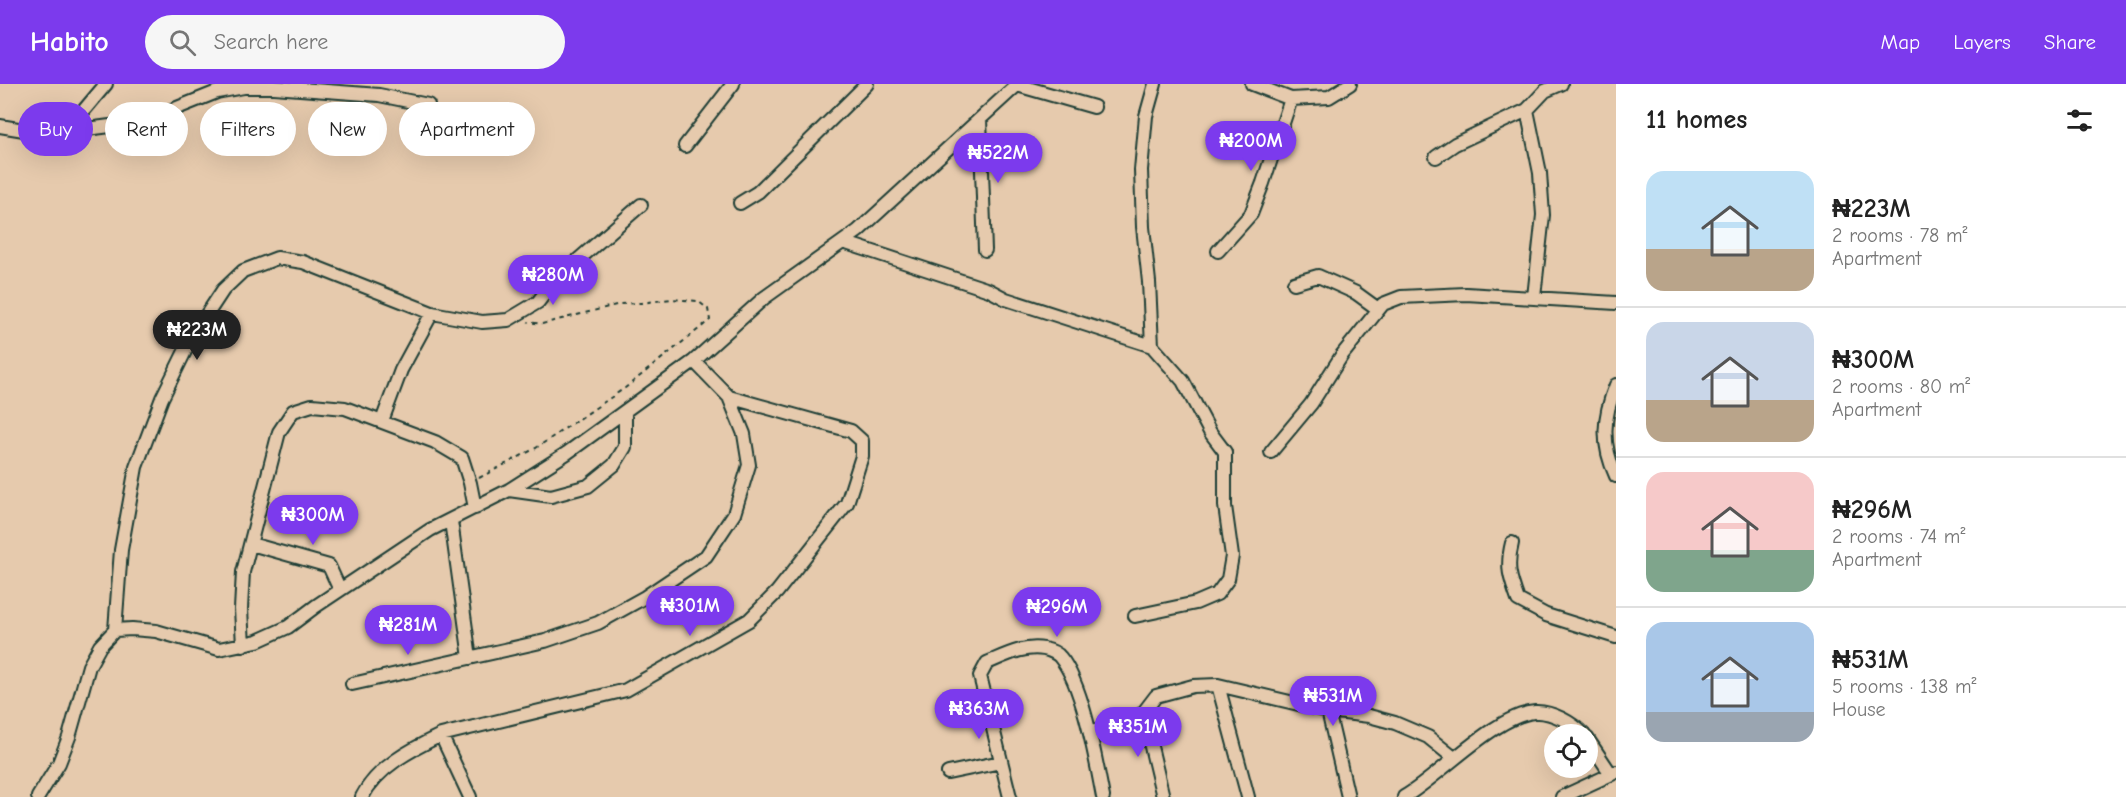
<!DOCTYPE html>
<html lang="en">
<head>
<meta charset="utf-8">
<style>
	body { margin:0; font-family:"Comic Neue",sans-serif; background:#f6f6f6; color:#222; height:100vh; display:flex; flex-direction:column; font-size:22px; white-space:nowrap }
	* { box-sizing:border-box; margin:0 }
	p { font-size:20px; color:#767676 }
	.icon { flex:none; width:33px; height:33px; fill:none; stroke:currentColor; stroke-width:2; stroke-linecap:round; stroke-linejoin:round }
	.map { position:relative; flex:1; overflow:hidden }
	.panel { display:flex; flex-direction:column; background:#fff; width:510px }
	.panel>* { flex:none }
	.top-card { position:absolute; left:18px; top:18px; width:570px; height:54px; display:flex; gap:12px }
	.tools { position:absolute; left:1544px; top:640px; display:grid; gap:12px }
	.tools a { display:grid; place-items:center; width:54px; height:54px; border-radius:50%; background:#fff; box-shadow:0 6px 24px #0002; font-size:30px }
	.price { position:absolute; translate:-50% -51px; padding:0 14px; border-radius:21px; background:#7c3aed; color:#fff; font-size:20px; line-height:39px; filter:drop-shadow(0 2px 3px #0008) }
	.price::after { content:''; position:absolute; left:50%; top:36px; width:18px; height:14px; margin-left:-9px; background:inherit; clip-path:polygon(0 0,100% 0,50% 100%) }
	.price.current { background:#222; color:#fff }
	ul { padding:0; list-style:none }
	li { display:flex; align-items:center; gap:18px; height:150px; padding:0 30px }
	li+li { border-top:2px solid #e0e0e0 }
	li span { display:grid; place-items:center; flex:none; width:168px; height:120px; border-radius:18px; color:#555 }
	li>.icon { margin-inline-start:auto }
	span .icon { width:72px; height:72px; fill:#fffc; stroke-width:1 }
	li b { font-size:26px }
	h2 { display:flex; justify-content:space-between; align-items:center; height:72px; padding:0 30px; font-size:26px }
	.chip { padding:0 21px; border-radius:27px; background:#fff; box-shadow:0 6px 24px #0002; font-size:21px; line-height:54px }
	.chip.current { background:#7c3aed; color:#fff }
	header { display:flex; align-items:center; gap:36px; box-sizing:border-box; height:84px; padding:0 30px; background:#7c3aed; color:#fff }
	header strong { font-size:28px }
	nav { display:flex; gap:33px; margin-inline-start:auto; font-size:21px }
	.search { width:420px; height:54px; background:#f6f6f6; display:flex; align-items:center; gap:15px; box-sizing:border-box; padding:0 21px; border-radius:33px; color:#767676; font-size:22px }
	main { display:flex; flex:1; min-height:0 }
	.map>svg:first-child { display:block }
</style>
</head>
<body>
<header>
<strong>Habito</strong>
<div class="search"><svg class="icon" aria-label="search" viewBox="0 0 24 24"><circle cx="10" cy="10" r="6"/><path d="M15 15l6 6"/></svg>Search here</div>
<nav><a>Map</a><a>Layers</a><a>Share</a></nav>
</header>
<main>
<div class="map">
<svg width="1616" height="713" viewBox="0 0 1616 713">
	<rect width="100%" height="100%" fill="#e6caad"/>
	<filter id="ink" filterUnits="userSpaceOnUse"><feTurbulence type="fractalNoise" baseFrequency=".0167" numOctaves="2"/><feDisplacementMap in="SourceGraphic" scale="12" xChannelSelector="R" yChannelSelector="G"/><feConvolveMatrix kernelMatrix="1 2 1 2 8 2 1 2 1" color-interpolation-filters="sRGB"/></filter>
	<g filter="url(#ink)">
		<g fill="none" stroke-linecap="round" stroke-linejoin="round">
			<defs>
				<path id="minor" d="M1252 0 1291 15 1329 13 1350 0
					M1017 1 1094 23
					M1527 26 1545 7 1561 0
					M980 35 985 166
					M0 42 48 50 80 31 106 0
					M48 50 118 41 162 30 217 8 244 3H274L379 11 428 21
					M685 62 733 0
					M1436 73 1455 60 1527 26 1540 89 1543 131 1534 213
					M740 119 758 108 867 0
					M843 158 989 206 1006 215 1152 262
					M1218 167 1251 130 1263 99 1291 15
					M1294 199 1318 192 1356 209 1378 225
					M1616 301C1603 333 1601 360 1616 392
					M382 337 401 286 432 229
					M1271 368 1311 320 1342 271 1383 220 1401 213 1466 210 1616 219
					M509 406 551 412 588 402 614 381 625 363V327
					M451 437 470 574
					M1512 459C1506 483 1510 494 1518 516L1546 531 1616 553
					M251 460 329 482 340 506
					M1135 532 1196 519 1217 510 1228 495 1232 472 1225 422V368L1210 348 1183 297 1152 262 1149 198 1143 143 1141 86 1146 32 1155 0
					M115 546 121 466 136 383 162 314 192 253 223 206 243 187 277 174 303 178 432 229 482 238 508 236 538 218 555 196 641 121
					M243 561 241 525 243 488 279 348 293 327 312 321 345 324 435 358 462 374 470 399 475 424
					M352 600 545 557 598 539 645 513 706 472 734 430 749 381 744 350 729 313 694 277
					M1218 601 1248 713
					M1328 627 1348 713
					M1143 629 1163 713
					M1090 648 1131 639 1143 629 1156 612 1193 602 1218 601 1328 627 1369 632 1395 639 1428 653 1454 674
					M441 651 470 713
					M1587 654 1611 690
					M948 689 1001 678
					M38 713 59 679 69 653 89 582 100 562 115 546 132 545 156 547 219 565 257 557 288 543 316 522 430 446 509 406 567 369 694 277 764 214 858 147 1018 0
					M362 713C377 683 412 665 441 651L626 606 749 536 777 508 847 419 862 372V357L851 347 729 313
					M1010 713 980 592 987 579C1004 572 1024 561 1044 565 1049 566 1057 569 1060 573 1083 600 1096 677 1103 713
					M1404 713C1440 692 1495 631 1535 628 1552 627 1573 639 1584 651
					M1562 713 1616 688"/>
			</defs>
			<!-- minor casing -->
			<use href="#minor" stroke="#1f3d34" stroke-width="16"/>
			<!-- path -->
			<path stroke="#1f3d34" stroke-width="2" stroke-dasharray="4.5 4.5" stroke-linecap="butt" d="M479 394 536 364 625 304 710 236 708 225 698 217 671 215 641 219 620 220 542 240 528 238"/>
			<!-- minor -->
			<use href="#minor" stroke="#e6caad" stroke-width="12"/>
		</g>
	</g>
</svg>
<div class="tools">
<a><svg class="icon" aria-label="locate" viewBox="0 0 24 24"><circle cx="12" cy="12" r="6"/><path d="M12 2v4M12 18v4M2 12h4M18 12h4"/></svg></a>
</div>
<b class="price" style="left:1251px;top:88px">₦200M</b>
<b class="price" style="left:998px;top:100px">₦522M</b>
<b class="price" style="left:553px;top:222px">₦280M</b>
<b class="price current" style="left:197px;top:277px">₦223M</b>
<b class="price" style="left:313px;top:462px">₦300M</b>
<b class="price" style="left:690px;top:553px">₦301M</b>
<b class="price" style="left:1057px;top:554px">₦296M</b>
<b class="price" style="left:408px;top:572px">₦281M</b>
<b class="price" style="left:1333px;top:643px">₦531M</b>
<b class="price" style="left:979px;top:656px">₦363M</b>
<b class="price" style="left:1138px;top:674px">₦351M</b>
<div class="top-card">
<a class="chip current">Buy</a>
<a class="chip">Rent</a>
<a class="chip">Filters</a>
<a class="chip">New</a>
<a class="chip">Apartment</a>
</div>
</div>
<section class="panel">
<h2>11 homes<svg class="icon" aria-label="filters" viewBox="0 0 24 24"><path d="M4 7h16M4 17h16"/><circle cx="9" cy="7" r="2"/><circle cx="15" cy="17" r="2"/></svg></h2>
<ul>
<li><span style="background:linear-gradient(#bfe0f5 65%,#b9a48a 0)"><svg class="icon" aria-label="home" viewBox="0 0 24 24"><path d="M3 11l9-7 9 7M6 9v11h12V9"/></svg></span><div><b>₦223M</b><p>2 rooms · 78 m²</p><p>Apartment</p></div></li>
<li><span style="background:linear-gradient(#c9d6e8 65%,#b9a48a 0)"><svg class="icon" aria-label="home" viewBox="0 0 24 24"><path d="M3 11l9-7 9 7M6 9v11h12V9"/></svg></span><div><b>₦300M</b><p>2 rooms · 80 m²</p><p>Apartment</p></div></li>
<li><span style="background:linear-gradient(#f6c9c9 65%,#7fa58c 0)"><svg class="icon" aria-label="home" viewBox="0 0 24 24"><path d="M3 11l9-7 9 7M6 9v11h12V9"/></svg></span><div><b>₦296M</b><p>2 rooms · 74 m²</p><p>Apartment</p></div></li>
<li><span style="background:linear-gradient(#a9c7e8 75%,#9aa5b1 0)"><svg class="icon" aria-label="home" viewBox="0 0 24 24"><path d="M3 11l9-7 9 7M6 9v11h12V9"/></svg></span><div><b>₦531M</b><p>5 rooms · 138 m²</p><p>House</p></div></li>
</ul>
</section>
</main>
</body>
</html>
